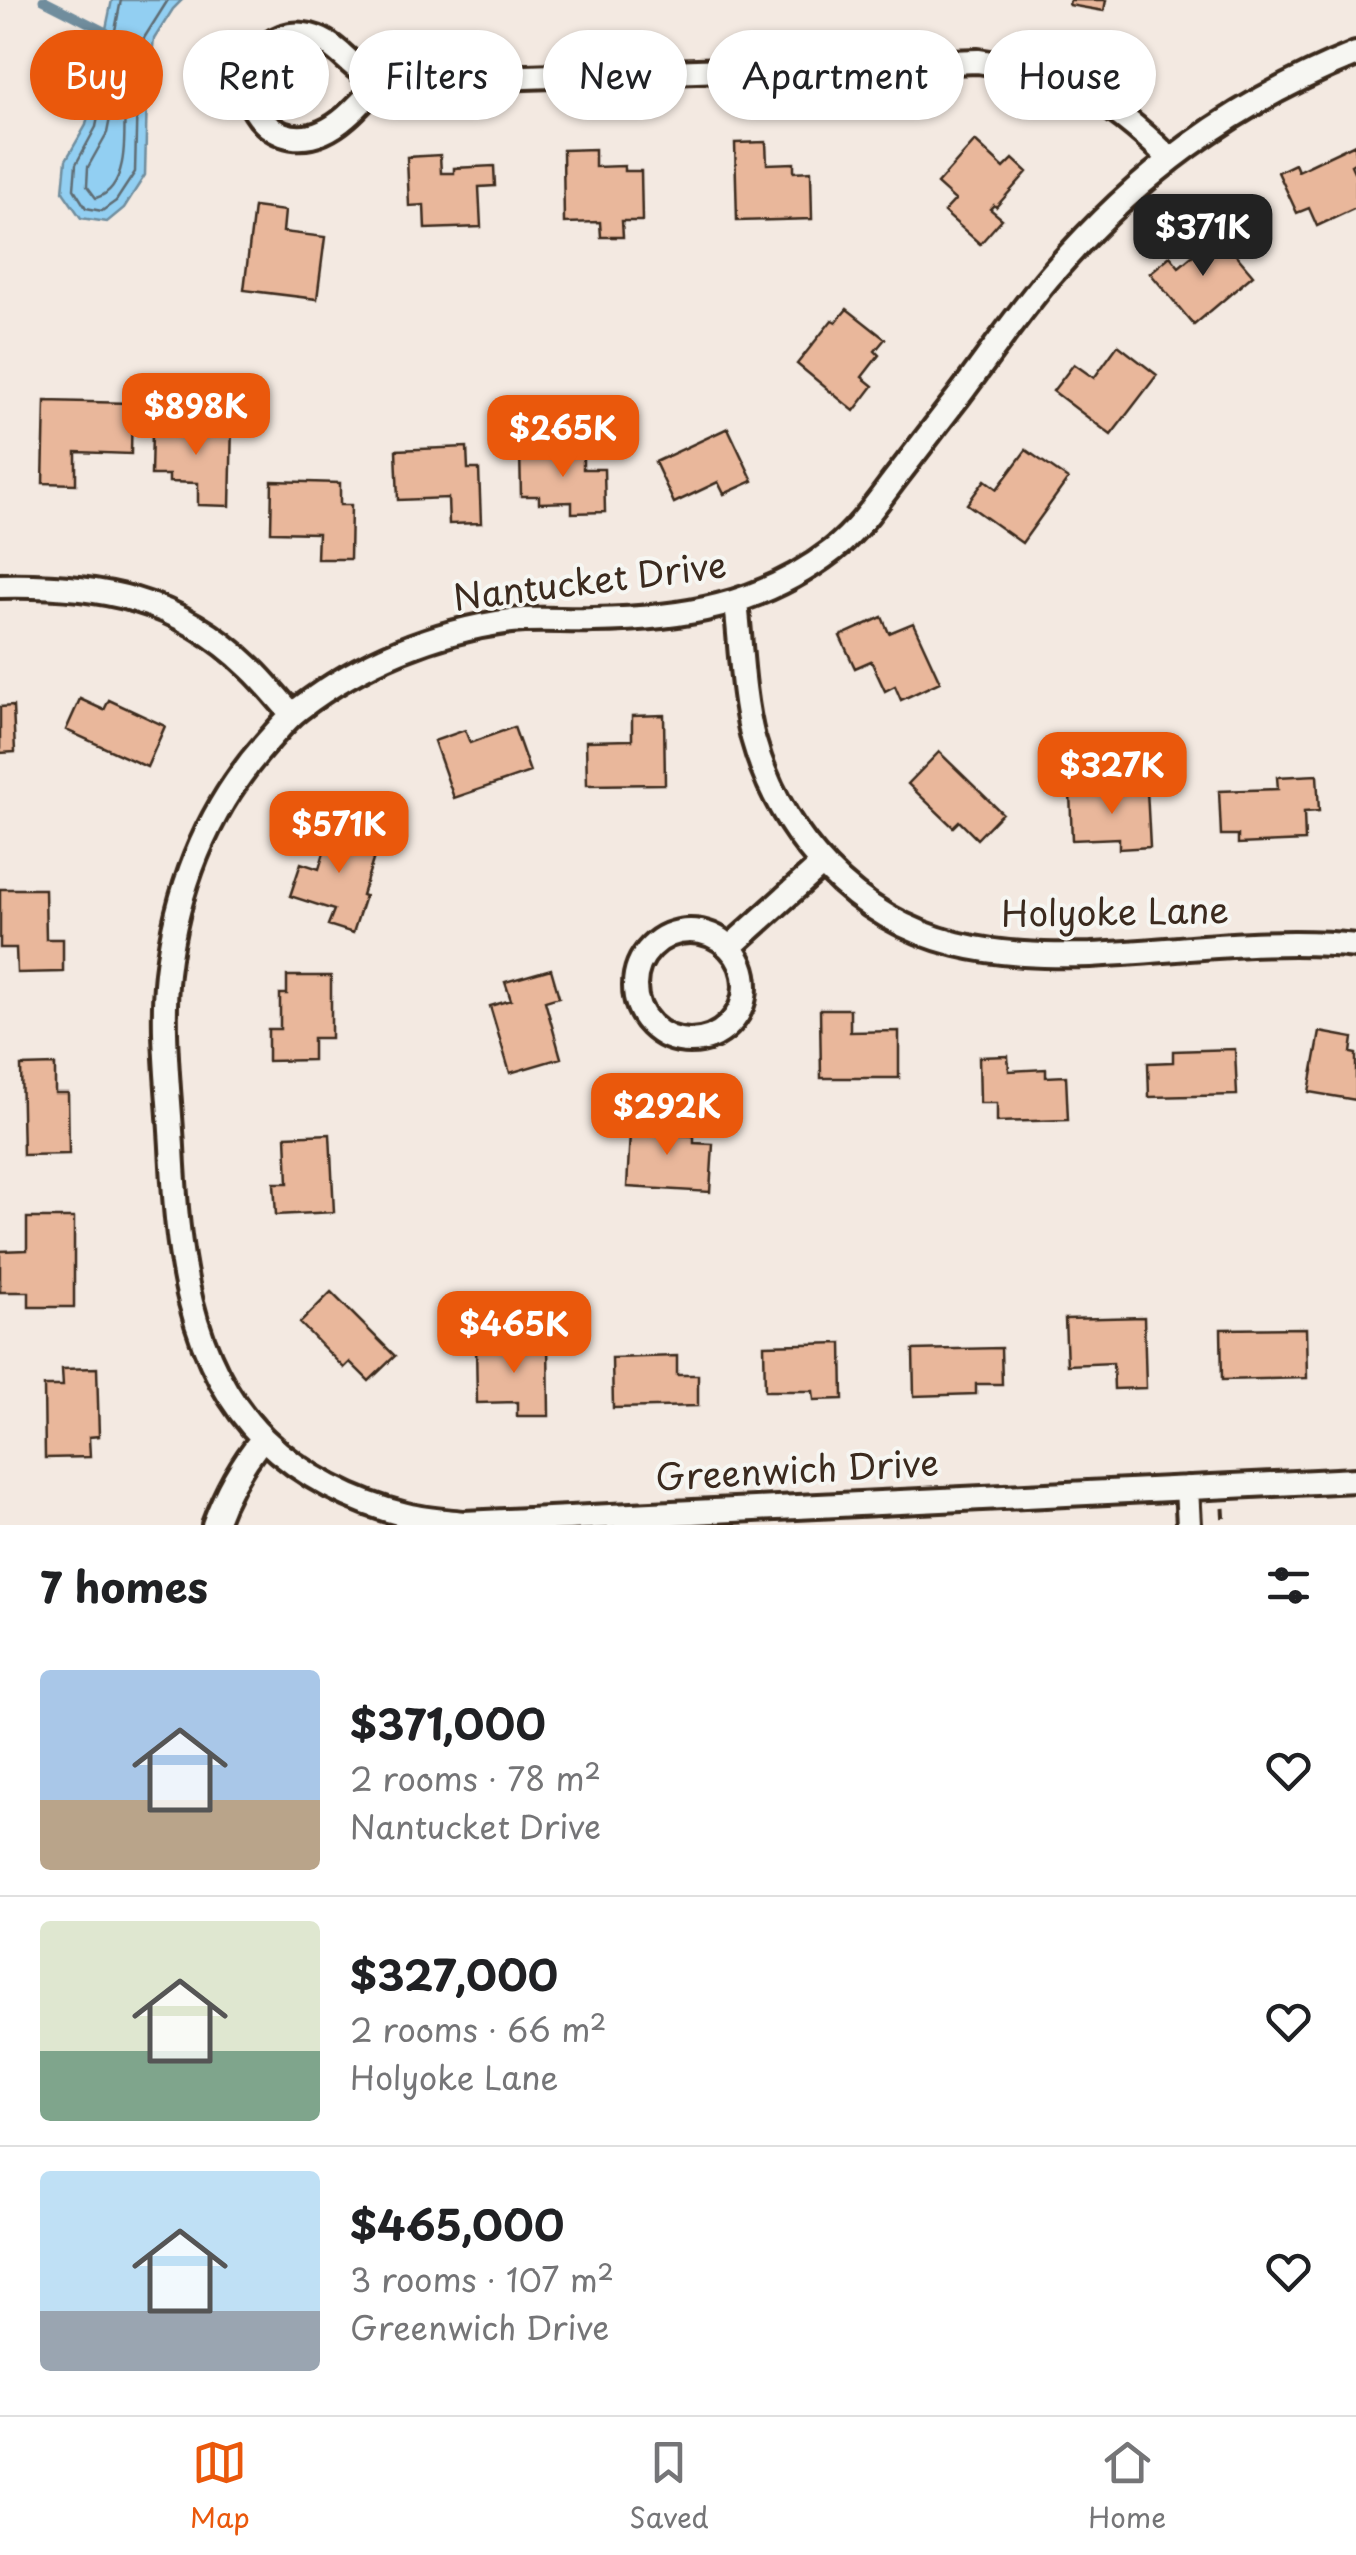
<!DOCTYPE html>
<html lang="en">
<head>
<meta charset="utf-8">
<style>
	body { margin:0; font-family:"Playpen Sans",sans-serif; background:#f6f6f6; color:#202124; height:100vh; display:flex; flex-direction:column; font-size:38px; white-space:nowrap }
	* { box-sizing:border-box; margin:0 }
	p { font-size:32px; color:#757577 }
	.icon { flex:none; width:55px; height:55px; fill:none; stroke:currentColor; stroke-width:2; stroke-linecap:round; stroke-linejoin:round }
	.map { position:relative; height:1525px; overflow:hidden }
	.drawer { display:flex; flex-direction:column; background:#fff; flex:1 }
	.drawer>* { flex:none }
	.hud { position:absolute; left:30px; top:30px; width:1298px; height:90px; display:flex; gap:20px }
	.price { position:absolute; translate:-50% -85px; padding:0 22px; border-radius:20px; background:#ea580c; color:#fff; font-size:32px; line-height:65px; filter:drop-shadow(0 2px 5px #0008) }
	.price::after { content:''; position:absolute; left:50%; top:60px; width:30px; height:22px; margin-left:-15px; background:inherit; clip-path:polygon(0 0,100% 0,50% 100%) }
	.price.selected { background:#222; color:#fff }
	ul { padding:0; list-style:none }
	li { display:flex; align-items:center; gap:30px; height:250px; padding:0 40px }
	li+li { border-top:2px solid #e0e0e0 }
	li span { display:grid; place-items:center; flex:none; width:280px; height:200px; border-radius:10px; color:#555 }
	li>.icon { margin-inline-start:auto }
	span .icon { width:120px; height:120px; fill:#fffc; stroke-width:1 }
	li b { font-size:42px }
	h2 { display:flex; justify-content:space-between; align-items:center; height:120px; padding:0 40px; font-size:42px }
	.chip { padding:0 35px; border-radius:45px; background:#fff; box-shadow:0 2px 8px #0004; font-size:35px; line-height:90px }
	.chip.selected { background:#ea580c; color:#fff }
	.dock { display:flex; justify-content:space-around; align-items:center; height:140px; border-top:2px solid #e0e0e0; background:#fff; font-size:28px; color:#757577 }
	.dock a { display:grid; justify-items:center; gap:5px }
	.dock .selected { color:#ea580c }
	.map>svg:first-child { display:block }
</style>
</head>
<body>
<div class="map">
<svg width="1356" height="1525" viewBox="0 0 1356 1525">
	<rect width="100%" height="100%" fill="#f3e9e1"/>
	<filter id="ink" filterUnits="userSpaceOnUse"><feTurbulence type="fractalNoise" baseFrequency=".01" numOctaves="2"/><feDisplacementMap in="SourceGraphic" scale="20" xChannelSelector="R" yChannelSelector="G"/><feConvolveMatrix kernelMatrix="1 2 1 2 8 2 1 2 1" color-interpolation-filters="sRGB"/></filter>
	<g filter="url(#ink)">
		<!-- water -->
		<path fill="#92cff2" stroke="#6f8d9d" stroke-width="2.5" d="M112 0H182L173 9 154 39 147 93 145 175 124 208 107 222 81 218 63 192 66 160 86 125Z"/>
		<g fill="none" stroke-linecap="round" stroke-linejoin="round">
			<!-- shore -->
			<path stroke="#5e6c73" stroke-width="2.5" d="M121 0 96 127 76 164 74 189 86 208 102 211 116 201 135 172 137 93 144 38 168 0
				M117 95 122 96 124 99C124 128 131 188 96 198L87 186 88 167 107 133 114 98Z"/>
			<!-- stream -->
			<path stroke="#6f8d9d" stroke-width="9" d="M43 0 106 32"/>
		</g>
		<!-- building -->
		<path fill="#e9b79b" stroke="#3b2a1e" stroke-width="2.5" d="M1070 0H1106L1104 11 1069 5Z
			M975 141 1004 168 1013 159 1027 172 996 207 994 205 990 209 1002 219 980 244 944 212 955 200 937 184Z
			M766 142 767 164 794 163V172L811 171 812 219 737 221 735 143Z
			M1355 144 1356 162 1351 165 1356 176V208L1317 226 1309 208 1297 213 1278 172 1295 164 1298 171Z
			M595 149V167L624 166V171H641L642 221H622L623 237H601L600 222 564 223 563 150Z
			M440 155 441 173H454V168L494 166 495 186 479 187 481 227 425 229 424 205 409 206 407 157Z
			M254 207 285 211 283 232 325 237 317 299 244 290Z
			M1218 234 1253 275 1194 325 1150 273 1170 256 1179 267Z
			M847 309 885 339 875 351 879 355 862 377 873 386 854 411 797 364 832 320 836 322Z
			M1118 345 1157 375 1111 435 1053 391 1074 364 1094 378Z
			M45 401 132 403 131 454 76 452V484L43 483Z
			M171 422 232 423 230 506 198 505V483L169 482V475H151L152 431H171Z
			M728 428 753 481 724 494 718 482 674 503 655 462Z
			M467 447 468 469H479L481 523 449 524 448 498 398 500 396 450Z
			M1026 450 1068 479 1022 543 967 504 985 480 997 489Z
			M583 451V469H604L605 512 572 513V502L539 503V496H521L520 452Z
			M272 481 340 483V505H351L350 559H317L318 533 271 532Z
			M882 617 889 633 913 623 940 682 901 700 895 686 885 691 871 661 855 668 840 636Z
			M80 699 104 710 109 700 165 726 147 767 66 730Z
			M13 706 15 752 0 753V707Z
			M664 715 665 784 587 785 586 741 632 740V716Z
			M514 727 530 772 454 798 434 741 465 730 470 743Z
			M939 752 1002 813 977 839 959 821 953 827 908 784Z
			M1317 775 1319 811 1304 812 1305 841 1238 844V835H1221L1219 791 1278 789 1277 777Z
			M1147 790 1150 847 1119 849V838L1072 840 1070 793Z
			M333 823 380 838 362 895 365 896 353 933 328 925 334 910 290 896 301 863 319 869Z
			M0 889H45L46 939H63V972L17 973 16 948H0Z
			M551 969 559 997 545 1001 561 1058 510 1073 490 1006 511 1000 505 982Z
			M287 976H331V1038H313V1060L268 1061V1029H280V994H287Z
			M820 1009H850V1032L899 1031V1078H821Z
			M1320 1032 1353 1038 1351 1053 1356 1054V1100L1309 1092Z
			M1235 1049 1237 1095 1149 1097 1148 1063 1173 1062V1051Z
			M1008 1056 1009 1071 1046 1069V1077L1066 1076 1068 1120 997 1122V1103H980L979 1057Z
			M55 1065V1093H68L69 1154 23 1155 21 1066Z
			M631 1115 666 1117 665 1134 694 1136V1143L713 1144 710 1192 627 1187Z
			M330 1134 334 1212 276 1215 274 1183H288L286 1136Z
			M27 1218H74V1307H29V1292H0V1251L27 1250Z
			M331 1292 395 1356 369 1381 350 1362 344 1368 300 1323Z
			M1144 1317 1146 1388 1114 1389 1113 1363 1067 1365 1065 1319Z
			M1306 1328 1307 1378 1222 1380 1221 1329Z
			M548 1342 549 1416H517V1402L477 1403 476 1343Z
			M842 1343 843 1399 814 1400 813 1391H765L764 1345Z
			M1001 1348 1002 1384H976V1394L914 1396 913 1350Z
			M677 1356V1375H698V1406L613 1408 612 1358Z
			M97 1368 99 1436 89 1437 90 1457 45 1458 44 1386H63L62 1369Z"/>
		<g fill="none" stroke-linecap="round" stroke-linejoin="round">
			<defs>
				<path id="minor" d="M1356 54C1231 104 1137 175 1049 277 1017 315 988 357 958 397 936 425 915 453 894 480 876 504 857 531 833 550 761 606 682 619 593 620 566 621 538 618 511 621 435 631 360 662 299 709 287 718 277 731 267 742 209 807 177 886 167 973 161 1030 169 1090 172 1147 177 1248 187 1363 264 1439 302 1476 355 1503 406 1515 425 1520 445 1521 464 1523L1356 1480
					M381 82C363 99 346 122 323 132 265 158 219 80 268 45 279 37 290 33 304 35 330 38 342 57 361 71 367 75 375 79 381 82L978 61C1064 74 1108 97 1169 158
					M0 586C98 584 177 597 250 668 265 682 278 699 292 714
					M736 602C741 647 742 694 753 738 780 836 855 919 956 944 1000 955 1046 956 1091 955 1178 951 1270 937 1356 946
					M635 986a55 55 0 1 1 110 0a55 55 0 1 1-110 0Z
					M730 947 821 865
					M1187 1488 1189 1525
					M214 1525C226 1492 241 1465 263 1438"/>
			</defs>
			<!-- minor casing -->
			<use href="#minor" stroke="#3b2a1e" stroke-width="30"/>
			<!-- path -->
			<path stroke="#3b2a1e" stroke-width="5" stroke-dasharray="10 8" stroke-linecap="butt" d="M1223 1508 1224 1525"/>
			<!-- minor -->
			<use href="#minor" stroke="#f6f6f2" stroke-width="22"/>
		</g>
	</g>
	<g text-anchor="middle" stroke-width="8" stroke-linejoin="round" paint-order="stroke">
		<!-- street labels -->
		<g font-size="35" fill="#3b2a1e" stroke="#f6f6f2">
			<text transform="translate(590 582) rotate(-7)" y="12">Nantucket Drive</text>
			<text transform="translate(1115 913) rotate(-1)" y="12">Holyoke Lane</text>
			<text transform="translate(797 1471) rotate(-3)" y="12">Greenwich Drive</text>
		</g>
	</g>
</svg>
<b class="price selected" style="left:1203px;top:279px">$371K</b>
<b class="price" style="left:196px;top:458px">$898K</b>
<b class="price" style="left:563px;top:480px">$265K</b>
<b class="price" style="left:1112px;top:817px">$327K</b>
<b class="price" style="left:339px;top:876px">$571K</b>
<b class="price" style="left:667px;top:1158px">$292K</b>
<b class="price" style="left:514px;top:1376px">$465K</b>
<div class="hud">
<a class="chip selected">Buy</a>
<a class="chip">Rent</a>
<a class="chip">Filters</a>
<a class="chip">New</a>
<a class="chip">Apartment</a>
<a class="chip">House</a>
</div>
</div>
<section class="drawer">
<h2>7 homes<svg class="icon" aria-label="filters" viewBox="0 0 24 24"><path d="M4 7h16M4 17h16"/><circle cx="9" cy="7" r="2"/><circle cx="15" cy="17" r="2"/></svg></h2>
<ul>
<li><span style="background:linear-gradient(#a9c7e8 65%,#b9a48a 0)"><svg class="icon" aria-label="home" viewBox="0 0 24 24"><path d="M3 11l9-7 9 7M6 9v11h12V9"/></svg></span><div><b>$371,000</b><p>2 rooms · 78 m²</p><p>Nantucket Drive</p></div><svg class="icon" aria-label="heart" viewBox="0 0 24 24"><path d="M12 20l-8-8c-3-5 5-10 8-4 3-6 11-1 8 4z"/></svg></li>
<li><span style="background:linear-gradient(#dfe7d0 65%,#7fa58c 0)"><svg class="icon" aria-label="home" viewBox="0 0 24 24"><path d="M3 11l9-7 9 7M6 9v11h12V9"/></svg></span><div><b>$327,000</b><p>2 rooms · 66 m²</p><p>Holyoke Lane</p></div><svg class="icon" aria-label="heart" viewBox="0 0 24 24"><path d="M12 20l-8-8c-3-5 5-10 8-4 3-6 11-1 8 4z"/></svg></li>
<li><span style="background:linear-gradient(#bfe0f5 70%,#9aa5b1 0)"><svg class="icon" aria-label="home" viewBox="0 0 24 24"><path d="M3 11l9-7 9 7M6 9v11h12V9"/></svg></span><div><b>$465,000</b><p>3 rooms · 107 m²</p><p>Greenwich Drive</p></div><svg class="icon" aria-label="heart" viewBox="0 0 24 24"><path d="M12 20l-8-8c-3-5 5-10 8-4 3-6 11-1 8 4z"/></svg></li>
</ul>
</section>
<nav class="dock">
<a class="selected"><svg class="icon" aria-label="map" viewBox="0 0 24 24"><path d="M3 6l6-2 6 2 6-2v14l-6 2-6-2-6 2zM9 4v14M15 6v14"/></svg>Map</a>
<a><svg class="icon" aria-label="saved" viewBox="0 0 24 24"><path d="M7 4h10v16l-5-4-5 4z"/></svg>Saved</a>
<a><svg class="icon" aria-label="home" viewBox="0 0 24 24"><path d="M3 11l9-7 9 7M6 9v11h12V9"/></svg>Home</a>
</nav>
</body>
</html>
